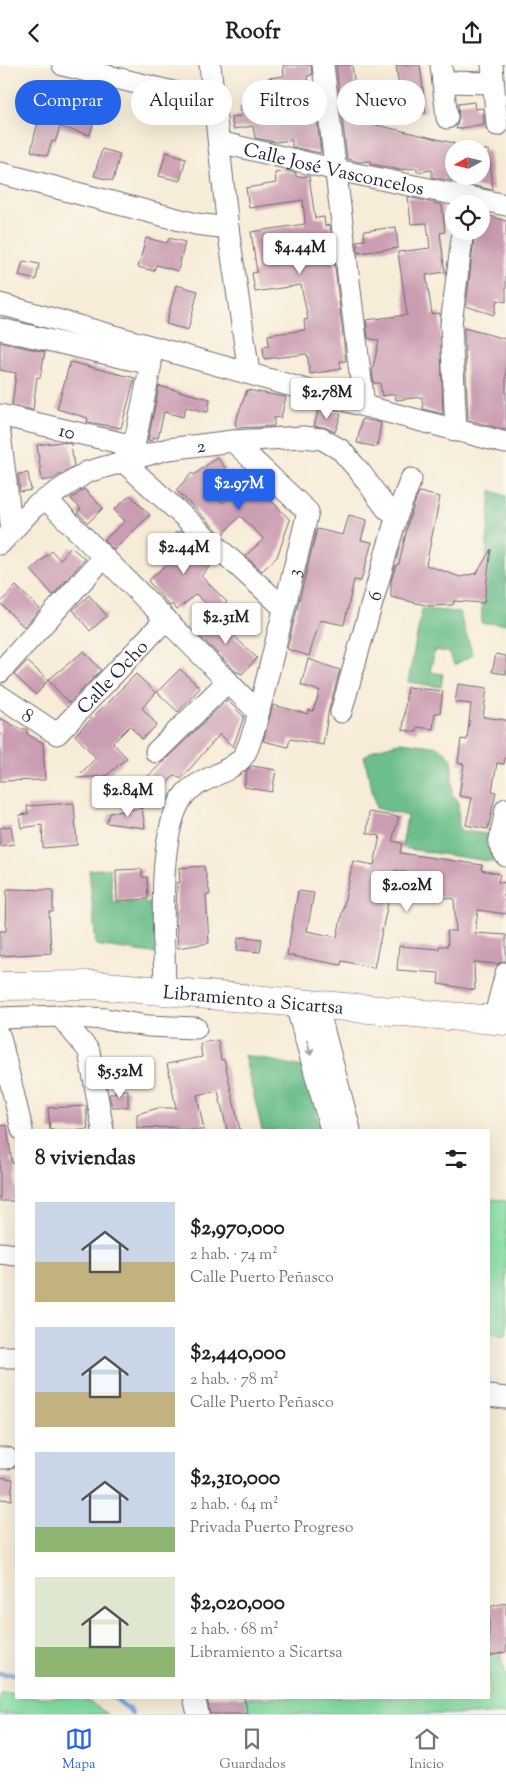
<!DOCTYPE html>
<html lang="es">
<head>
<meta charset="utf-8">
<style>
	body { margin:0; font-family:"Sorts Mill Goudy",serif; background:#f6f6f6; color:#222; height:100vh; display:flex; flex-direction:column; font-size:19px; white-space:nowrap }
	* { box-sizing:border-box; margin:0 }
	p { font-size:16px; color:#767676 }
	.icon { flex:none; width:28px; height:28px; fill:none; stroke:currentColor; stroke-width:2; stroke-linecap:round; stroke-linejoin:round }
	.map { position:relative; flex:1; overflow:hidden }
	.sheet { position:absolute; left:15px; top:1064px; width:475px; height:570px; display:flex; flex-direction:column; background:#fff; border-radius:0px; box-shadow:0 5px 20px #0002 }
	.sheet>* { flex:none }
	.guide { position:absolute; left:15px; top:15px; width:476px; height:45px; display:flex; gap:10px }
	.needle { width:32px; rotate:262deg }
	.buttons { position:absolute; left:445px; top:75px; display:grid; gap:10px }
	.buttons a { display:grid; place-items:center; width:45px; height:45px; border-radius:50%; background:#fff; box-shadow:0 5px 20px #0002; font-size:25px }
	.price { position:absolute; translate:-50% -42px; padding:0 11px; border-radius:5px; background:#fff; color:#222; font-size:16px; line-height:32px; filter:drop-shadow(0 1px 2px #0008) }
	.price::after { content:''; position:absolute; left:50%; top:30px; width:15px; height:11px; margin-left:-8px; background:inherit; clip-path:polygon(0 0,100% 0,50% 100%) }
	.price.selected { background:#2563eb; color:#fff }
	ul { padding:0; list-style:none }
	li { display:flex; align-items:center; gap:15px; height:125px; padding:0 20px }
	li span { display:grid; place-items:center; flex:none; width:140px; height:100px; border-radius:0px; color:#555 }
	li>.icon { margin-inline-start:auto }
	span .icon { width:60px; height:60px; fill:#fffc; stroke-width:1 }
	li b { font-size:21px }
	h2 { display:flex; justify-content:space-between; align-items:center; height:60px; padding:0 20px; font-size:21px }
	.tag { padding:0 18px; border-radius:22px; background:#fff; box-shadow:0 5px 20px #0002; font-size:18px; line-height:45px }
	.tag.selected { background:#2563eb; color:#fff }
	header { display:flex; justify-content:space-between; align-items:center; height:65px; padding:0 20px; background:#fff; font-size:22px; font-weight:700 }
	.menu { display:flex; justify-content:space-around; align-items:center; height:70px; border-top:1px solid #e0e0e0; background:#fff; font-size:14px; color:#767676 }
	.menu a { display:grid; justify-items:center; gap:2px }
	.menu .selected { color:#2563eb }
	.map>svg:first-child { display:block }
</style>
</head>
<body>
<header><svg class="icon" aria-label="back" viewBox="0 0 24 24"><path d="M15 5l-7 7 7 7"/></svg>Roofr<svg class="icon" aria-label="share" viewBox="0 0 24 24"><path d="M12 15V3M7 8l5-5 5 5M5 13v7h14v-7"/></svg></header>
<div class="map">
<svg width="506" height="1649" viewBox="0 0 506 1649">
	<rect width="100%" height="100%" fill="#fbf7ec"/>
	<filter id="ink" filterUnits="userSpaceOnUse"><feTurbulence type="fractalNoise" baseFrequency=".02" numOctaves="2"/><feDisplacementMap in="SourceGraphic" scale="10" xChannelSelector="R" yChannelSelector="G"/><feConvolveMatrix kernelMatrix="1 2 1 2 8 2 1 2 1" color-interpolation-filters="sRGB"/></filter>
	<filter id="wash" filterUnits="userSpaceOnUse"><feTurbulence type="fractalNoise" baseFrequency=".0096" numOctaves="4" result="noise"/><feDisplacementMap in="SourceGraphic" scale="20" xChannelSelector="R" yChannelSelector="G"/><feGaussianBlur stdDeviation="1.12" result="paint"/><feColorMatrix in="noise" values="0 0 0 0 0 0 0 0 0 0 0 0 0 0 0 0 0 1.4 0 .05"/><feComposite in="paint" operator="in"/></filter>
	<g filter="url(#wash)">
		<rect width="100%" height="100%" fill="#f7ecd7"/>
		<!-- green -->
		<path fill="#86e0a6" stroke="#548170" d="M489 1134 506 1136V1270L489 1268Z
			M489 1553 506 1611V1649H225L221 1633 489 1632Z
			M0 1628H16V1632L83 1633 108 1649H0Z"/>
		<!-- forest -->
		<path fill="#6cbe8b" stroke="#477063" d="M491 425 506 431V559L481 558Z
			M422 544 459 547 473 590 454 600 449 588 435 585 430 607 443 609 441 622 408 617Z
			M402 677 439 682 452 694V729L458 735 459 765 492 770 500 798 402 783 407 751 376 743 364 691 376 684Z
			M110 803 113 838 156 837 159 889 96 880 89 805Z
			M244 990 303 1002 321 1065H262Z"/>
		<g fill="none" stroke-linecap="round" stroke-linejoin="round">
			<!-- stream -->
			<path stroke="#74a5df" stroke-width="4.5" d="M0 1609H16
				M113 1632 130 1645 132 1649"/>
		</g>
		<g id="blocks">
			<!-- building -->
			<path fill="#cb9db2" d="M283 0H311L312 10 307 11 311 35 315 34 321 88 292 82V75L275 77 255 73 253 61 233 64 231 52 241 51 240 41 272 37 268 13 284 11Z
				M336 0H352L360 56 454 78V116L432 112V105L417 107V103L400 105 371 99V96L360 97 347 94Z
				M396 0H420L426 48 403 51Z
				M46 22 87 31 90 22 111 28 105 49 97 46 90 70 60 62 55 77 52 76 47 91 31 86Z
				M474 37 475 44 483 43 484 59 456 64 459 52 458 39Z
				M102 84 120 89 113 116 94 111Z
				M481 85H489L493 125 465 119 464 111H481Z
				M166 87 186 93 180 116 159 111Z
				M287 106 296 108V112L309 111 315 153 324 152 325 161 330 160 346 296H340L341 304 310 309 307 289 264 294 263 282 269 281 268 270 305 265 304 255 308 254 301 220 255 227 252 208 257 207 251 167 305 159 303 135 249 143 246 123 276 118 275 108Z
				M408 132 442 140 445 167 440 168 445 207 426 210 432 249 440 248 443 349 423 344 422 332 396 335 395 329 382 331 380 318H374L372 307 379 276 368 273 366 255 407 250 398 187 430 183 427 158 411 159Z
				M481 148 506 156V237L497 235 494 250 466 241 475 166H481Z
				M396 162 398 183 358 188 357 176 365 175 364 166Z
				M146 173 167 178 169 173 185 177 178 206 156 200 154 206 138 202Z
				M23 196 39 199 36 215 19 211Z
				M176 220 198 226 188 265 166 259Z
				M464 263 506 274V365L468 355Z
				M0 277 45 287 40 313 37 312 33 345 12 340 16 308 0 305Z
				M70 297 135 313 121 363 87 357 88 353 57 344Z
				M159 321 210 334 208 347 186 342 183 352 164 347 158 373 153 372 152 376 148 375Z
				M247 325 286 332 281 353 274 352V361L237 363 235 358Z
				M319 344 341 350 335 367 324 362 314 361Z
				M362 354 381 358 377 382 357 378Z
				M61 377 71 379 74 401 53 414 42 416 37 380Z
				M217 392 226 404 205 421 223 438 249 412 290 455 277 492 262 506 245 491 264 474 240 451 222 470 176 425 192 408 194 410Z
				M28 408 31 425 20 427 18 409Z
				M84 424 103 443 88 458 77 447 81 444 71 434Z
				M419 427 440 432 426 500 460 512 477 508 491 484 484 538 454 536 453 540 429 541 391 532V516L396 500 399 499 409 454Z
				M130 430 150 450 114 485 104 475 125 456 114 445Z
				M349 450 367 455 361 475 372 477 361 516 354 515 344 560 320 555 309 591 287 584 317 464 343 470Z
				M177 466 212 499 201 511 227 537 216 548 196 529 177 545 172 539 170 541 148 516 167 499 156 488Z
				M71 482 85 494 53 530 31 505 52 486 60 495Z
				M16 521 40 544 24 562 0 538Z
				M89 530 107 551 90 566 73 545Z
				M211 549 257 593 242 609 235 606 195 566Z
				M84 586 101 605 69 638 48 615Z
				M496 589 506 591V609L492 607Z
				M308 594 340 605 329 644 323 680 290 674 288 682 263 676 273 640 308 649 309 645 313 646 320 626 301 620Z
				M27 596 48 615 36 630 14 610Z
				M180 604 200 623 178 647 157 627Z
				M136 609 156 628 142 643 157 660 142 674 130 661 113 678 127 693 106 711 76 713 96 693 75 670Z
				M458 619 487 623 483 652 506 655V688L504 699 497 698 492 726 496 727 488 764 466 760 472 733 459 731 464 699 458 698 461 674 467 675 471 639 455 637Z
				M407 622 443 626 440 648H435L433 664 417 662V667L403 665Z
				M227 635 244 652 233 682 220 669 181 714 175 710 152 732 140 719Z
				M0 653 20 664H27V669L43 678 45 715 0 716Z
				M252 701 276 705 272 727 244 722 247 705Z
				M74 738 77 780 43 783 42 760 21 763 19 750 28 749 27 741Z
				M142 743 145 763 106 758 110 748Z
				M369 747 399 752 392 776 402 778 400 788 482 800 481 805 500 809 498 817 506 818 503 831 506 832V849L478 845 475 868 506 870V896L497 899 474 897 475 925 438 919 439 908 397 905 399 881 439 884V881H448L447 866H456L454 834 420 829 418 810 395 805 374 903 342 896 341 900 287 890 298 826 314 828 307 866 337 872 353 796 374 800 380 771 367 768Z
				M11 761 14 779 0 781V763Z
				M204 801 210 829 206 830 209 878 178 883 176 852 177 818 180 817 179 803Z
				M142 804V812H147L148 834 117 836 116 805Z
				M7 824 53 825V847H49L51 888 0 891V866H6Z
				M245 872 262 874 260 887 237 885 238 873Z
				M218 975 221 995 224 994 240 1065H227L218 1026 197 1030 204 1065H176V1062L137 1063V1049L158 1043H176L167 999 202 992 200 978Z
				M115 1025H128V1042H112L109 1029H115Z
				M86 1041 88 1065H50L48 1043Z
				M7 1060 12 1098H16V1136H0V1061Z
				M0 1412 13 1414 11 1435 0 1434Z
				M506 1538V1587L489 1591V1542Z
				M207 1632H244L248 1649H210Z"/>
		</g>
	</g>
	<g filter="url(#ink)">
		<use href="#blocks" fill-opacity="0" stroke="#6d6972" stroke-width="1"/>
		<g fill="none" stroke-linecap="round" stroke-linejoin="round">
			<defs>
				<g id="minor">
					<path d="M63 0 214 37"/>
					<path d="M210 0 228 163 249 308"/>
					<path d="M323 0 364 341"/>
					<path d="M441 0 447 53"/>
					<path d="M492 0 497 60"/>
					<path d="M443 17 493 18"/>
					<path id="s1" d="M219 77 337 105 506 140"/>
					<path d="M0 108 196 159 228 163"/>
					<path d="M0 239 364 341 506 378"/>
					<path d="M0 264 151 299 134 381 125 398 283 542"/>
					<path id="s2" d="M0 350 134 381"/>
					<path d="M456 366 451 259 463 166"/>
					<path d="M0 369 12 466"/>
					<path d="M47 435 258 647"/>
					<path id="s3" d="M0 479 34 442 87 407 168 384 233 376 303 372 322 374 341 385 360 407 386 443 397 450"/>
					<path d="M0 607 104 492"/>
					<path id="s4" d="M0 631 57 669 166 554"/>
					<path id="s5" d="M341 647 397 450 411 414"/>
					<path d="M156 687 228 616"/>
					<path d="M506 744 499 779 506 791"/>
					<path id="s6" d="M165 926C165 878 154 764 186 728 198 715 230 707 241 694 248 687 251 672 255 662L308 447 233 376"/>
					<path d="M295 936 331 1065"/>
					<path d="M317 940 350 1065"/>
					<path d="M60 951 89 986 103 1065"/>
					<path d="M0 953 60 951 105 954 148 961 196 963"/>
					<path d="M494 954 506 908"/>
					<path d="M0 972 22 1065"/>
					<path d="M0 1188 16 1190"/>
					<path d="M0 1292H16"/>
					<path d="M489 1331 506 1333"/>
					<path d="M0 1393H7"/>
					<path d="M194 1632 198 1649"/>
				</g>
				<g id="major">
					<path id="s7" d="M0 921 94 920 506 956"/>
				</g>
			</defs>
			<!-- minor casing -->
			<use href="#minor" stroke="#6d6972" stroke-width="23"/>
			<!-- major casing -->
			<use href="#major" stroke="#6d6972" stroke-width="29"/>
			<!-- minor -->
			<use href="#minor" stroke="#fff" stroke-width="21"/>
			<!-- major -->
			<use href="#major" stroke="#fff" stroke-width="28"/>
		</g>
		<!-- one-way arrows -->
		<defs><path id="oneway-shaft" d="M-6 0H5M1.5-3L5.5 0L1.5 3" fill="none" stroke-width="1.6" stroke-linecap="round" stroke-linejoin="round" transform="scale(1.25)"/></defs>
		<use stroke="#9c9ca7" href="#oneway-shaft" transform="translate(309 983) rotate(75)"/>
	</g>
	<g text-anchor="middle" stroke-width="4.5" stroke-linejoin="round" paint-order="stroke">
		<!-- street labels -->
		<g font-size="19" fill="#22223b" stroke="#fbf7ec">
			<text dy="7" stroke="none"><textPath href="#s1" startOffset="118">Calle José Vasconcelos</textPath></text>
			<text dy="7" stroke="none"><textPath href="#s2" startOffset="69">10</textPath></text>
			<text dy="7" stroke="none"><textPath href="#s3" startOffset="231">2</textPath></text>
			<text dy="7" stroke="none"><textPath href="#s6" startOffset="462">3</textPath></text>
			<text dy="7" stroke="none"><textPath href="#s5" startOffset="121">6</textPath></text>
			<text dy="7" stroke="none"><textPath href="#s4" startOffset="148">Calle Ocho</textPath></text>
			<text dy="7" stroke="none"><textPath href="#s4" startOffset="34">8</textPath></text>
			<text dy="7" stroke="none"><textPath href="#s7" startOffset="254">Libramiento a Sicartsa</textPath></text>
		</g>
	</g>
</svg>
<div class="buttons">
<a><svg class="needle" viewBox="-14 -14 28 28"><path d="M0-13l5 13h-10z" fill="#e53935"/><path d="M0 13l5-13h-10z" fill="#767676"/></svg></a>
<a><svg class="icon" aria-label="locate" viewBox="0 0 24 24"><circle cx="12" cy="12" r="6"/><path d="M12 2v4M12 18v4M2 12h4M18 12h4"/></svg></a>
</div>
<b class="price" style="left:300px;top:210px">$4.44M</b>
<b class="price" style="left:327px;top:355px">$2.78M</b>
<b class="price selected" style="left:239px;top:446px">$2.97M</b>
<b class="price" style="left:184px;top:510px">$2.44M</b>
<b class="price" style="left:226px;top:580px">$2.31M</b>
<b class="price" style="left:128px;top:753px">$2.84M</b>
<b class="price" style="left:407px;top:848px">$2.02M</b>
<b class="price" style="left:120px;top:1034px">$5.52M</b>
<div class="guide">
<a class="tag selected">Comprar</a>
<a class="tag">Alquilar</a>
<a class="tag">Filtros</a>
<a class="tag">Nuevo</a>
</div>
<section class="sheet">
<h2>8 viviendas<svg class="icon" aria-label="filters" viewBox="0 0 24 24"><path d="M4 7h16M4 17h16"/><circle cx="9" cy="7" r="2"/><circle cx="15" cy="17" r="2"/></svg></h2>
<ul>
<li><span style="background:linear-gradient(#c9d6e8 60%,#c2b280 0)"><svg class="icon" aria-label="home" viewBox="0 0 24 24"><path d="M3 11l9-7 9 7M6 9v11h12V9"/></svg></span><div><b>$2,970,000</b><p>2 hab. · 74 m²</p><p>Calle Puerto Peñasco</p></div></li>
<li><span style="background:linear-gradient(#c9d6e8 65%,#c2b280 0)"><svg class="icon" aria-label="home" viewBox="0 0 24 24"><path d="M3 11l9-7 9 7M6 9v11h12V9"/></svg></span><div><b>$2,440,000</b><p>2 hab. · 78 m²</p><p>Calle Puerto Peñasco</p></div></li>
<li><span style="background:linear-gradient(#c9d6e8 75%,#8fb573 0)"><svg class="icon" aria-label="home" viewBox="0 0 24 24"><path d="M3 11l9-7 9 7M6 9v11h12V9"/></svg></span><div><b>$2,310,000</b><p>2 hab. · 64 m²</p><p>Privada Puerto Progreso</p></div></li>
<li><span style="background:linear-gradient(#dfe7d0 70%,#8fb573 0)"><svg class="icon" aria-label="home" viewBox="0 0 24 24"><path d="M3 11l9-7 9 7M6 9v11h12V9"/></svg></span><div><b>$2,020,000</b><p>2 hab. · 68 m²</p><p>Libramiento a Sicartsa</p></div></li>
</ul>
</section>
</div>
<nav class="menu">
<a class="selected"><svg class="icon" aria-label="map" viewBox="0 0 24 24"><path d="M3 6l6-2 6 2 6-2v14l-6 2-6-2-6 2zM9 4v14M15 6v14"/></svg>Mapa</a>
<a><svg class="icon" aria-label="saved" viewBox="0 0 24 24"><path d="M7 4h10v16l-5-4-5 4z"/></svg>Guardados</a>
<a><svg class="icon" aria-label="home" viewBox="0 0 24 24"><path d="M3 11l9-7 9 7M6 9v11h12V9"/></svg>Inicio</a>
</nav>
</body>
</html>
